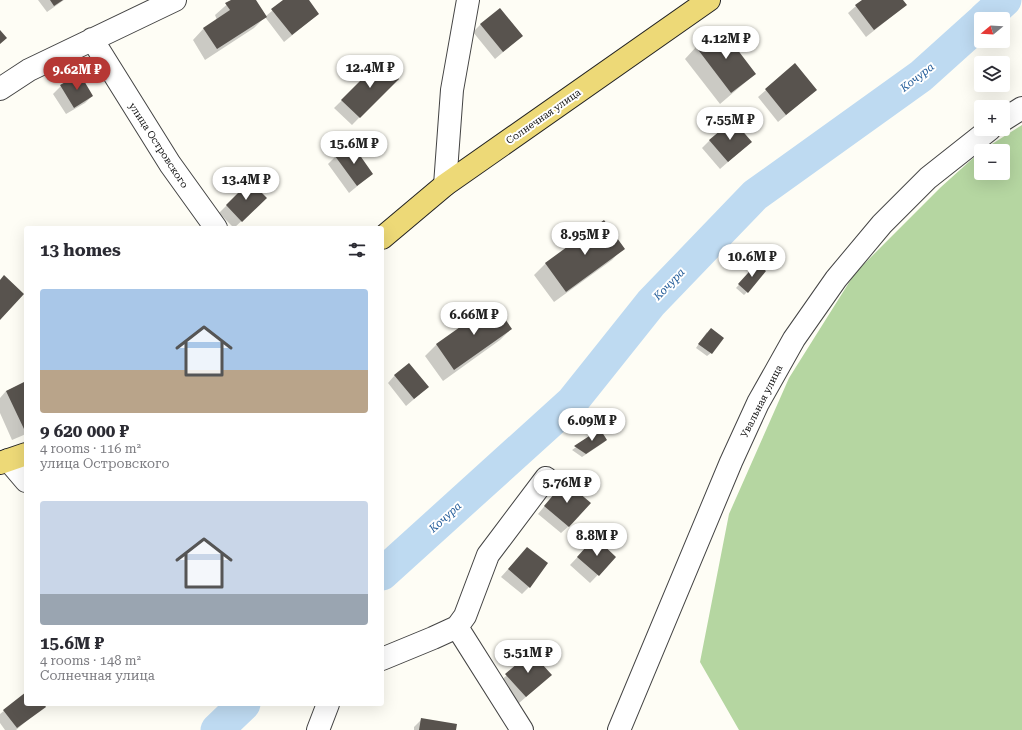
<!DOCTYPE html>
<html lang="en">
<head>
<meta charset="utf-8">
<style>
	body { margin:0; font-family:"Roboto Serif",serif; background:#f7f7f7; color:#2b2b33; height:100vh; display:flex; flex-direction:column; font-size:15px; white-space:nowrap }
	* { box-sizing:border-box; margin:0 }
	p { font-size:13px; color:#7c7c81 }
	.icon { flex:none; width:22px; height:22px; fill:none; stroke:currentColor; stroke-width:2; stroke-linecap:round; stroke-linejoin:round }
	.map { position:relative; flex:1; overflow:hidden }
	.drawer { position:absolute; left:24px; top:226px; width:360px; height:480px; display:flex; flex-direction:column; background:#fff; border-radius:4px; box-shadow:0 4px 16px #0002 }
	.drawer>* { flex:none }
	.needle { width:26px; rotate:252deg }
	.controls { position:absolute; left:974px; top:12px; display:grid; gap:8px }
	.controls a { display:grid; place-items:center; width:36px; height:36px; border-radius:4px; background:#fff; box-shadow:0 4px 16px #0002; font-size:20px }
	.price { position:absolute; translate:-50% -34px; padding:0 9px; border-radius:14px; background:#fff; color:#222; font-size:13px; line-height:26px; filter:drop-shadow(0 1px 2px #0008) }
	.price::after { content:''; position:absolute; left:50%; top:24px; width:12px; height:9px; margin-left:-6px; background:inherit; clip-path:polygon(0 0,100% 0,50% 100%) }
	.price.current { background:#b63834; color:#fff }
	ul { padding:0; list-style:none }
	li { display:grid; align-content:center; gap:8px; height:212px; padding:0 16px }
	li span { display:grid; place-items:center; height:124px; border-radius:4px; color:#555 }
	li>.icon { margin-inline-start:auto }
	span .icon { width:72px; height:72px; fill:#fffc; stroke-width:1 }
	li b { font-size:17px }
	h2 { display:flex; justify-content:space-between; align-items:center; height:48px; padding:0 16px; font-size:17px }
	.map>svg:first-child { display:block }
</style>
</head>
<body>
<div class="map">
<svg width="1022" height="730" viewBox="0 0 1022 730">
	<rect width="100%" height="100%" fill="#fefdf5"/>
	<!-- forest -->
	<path fill="#b5d6a1" d="M1022 125V730H739L700 662 729 514 789 378 855 273 941 187 981 151V173H1003V151H981Z"/>
	<!-- shadow -->
	<path fill="#0003" d="M38 0H64L47 12Z
		M232 0H255L266 16 285 0H308L318 14 284 42 265 17 254 28 205 60 193 40 204 28 217 20 215 15Z
		M863 0H902L906 5 866 37 848 13Z
		M481 24 522 36 495 59 473 32Z
		M696 47 755 74 720 104 685 59Z
		M381 62 397 79 352 125 334 108Z
		M795 65 816 90 778 122 758 97Z
		M61 86 92 96 85 103 66 114 53 94Z
		M710 140 751 142 720 169 702 148Z
		M336 156 372 174 349 193 328 164Z
		M250 182 266 198 234 228 219 213Z
		M603 221 623 248 612 260 554 302 534 275 545 264Z
		M754 268 747 292 744 295 736 288Z
		M494 305 511 329 500 340 443 381 425 356 436 345Z
		M707 332 711 353 707 356 696 348Z
		M395 375 420 394 406 406 388 383Z
		M26 382V434L12 440 0 413V398L6 391Z
		M600 430 606 440 603 443 582 457 572 450Z
		M558 490 569 526 561 533 538 514Z
		M588 546 615 557 590 583 570 565Z
		M520 556 529 587 522 594 501 577Z
		M531 654 543 682 518 704 498 683Z
		M26 693V704H43L44 706 16 730H5L0 723V714Z
		M422 719 455 730H414V727Z"/>
	<g fill="none" stroke-linecap="round" stroke-linejoin="round">
		<!-- river -->
		<path stroke="#bedaf1" stroke-width="33" d="M984 19 1005 0
			M382 574 572 402 651 303 755 195 921 76 981 22
			M217 730 244 704"/>
	</g>
	<!-- building -->
	<path fill="#58534e" d="M50 0H63L54 6Z
		M231 0H256L267 17 217 49 203 28 230 10 225 3Z
		M283 0H309L319 14 292 35 271 9Z
		M862 0H903L907 5 874 30 855 5Z
		M500 8 523 36 503 52 480 24Z
		M721 28 756 74 731 93 696 47Z
		M0 30 7 38 0 44Z
		M381 60 399 79 360 118 341 100Z
		M795 63 817 90 786 115 765 89Z
		M80 74 93 96 74 108 60 85Z
		M733 120 752 142 728 162 709 140Z
		M352 144 373 174 357 186 335 156Z
		M250 181 267 198 242 222 226 205Z
		M604 220 625 249 566 292 545 263Z
		M757 263 766 271 748 293 738 284Z
		M4 275 24 294 0 320V280Z
		M494 303 512 329 454 370 436 344Z
		M711 328 724 338 712 354 698 344Z
		M409 363 429 387 414 399 394 375Z
		M26 381V428L24 429 6 391Z
		M600 429 607 440 586 454 574 446Z
		M565 481 591 503 569 527 544 506Z
		M595 537 616 557 599 576 577 557Z
		M527 547 548 563 530 588 508 569Z
		M531 652 552 675 526 697 505 674Z
		M26 692V704H44L46 707 17 728 3 710Z
		M421 718 457 724 456 730H419Z"/>
	<g fill="none" stroke-linecap="round" stroke-linejoin="round">
		<defs>
			<path id="minor" d="M92 39 170 164 216 228
				M0 89 29 70 175 0
				M1003 120 1022 108
				M445 185 452 90 468 0
				M8 460 26 481
				M457 627 522 730
				M382 659 433 638 457 627 465 616 488 555 546 478
				M318 730 328 704
				M619 730 731 462 758 403 794 339 836 279 882 224 928 178 990 129"/>
			<path id="major" d="M382 238 445 185 709 0
				M0 463 26 454"/>
		</defs>
		<!-- minor casing -->
		<use href="#minor" stroke="#444" stroke-width="24"/>
		<!-- major casing -->
		<use href="#major" stroke="#222" stroke-width="24"/>
		<!-- minor -->
		<use href="#minor" stroke="#fff" stroke-width="22"/>
		<!-- major -->
		<use href="#major" stroke="#edd977" stroke-width="22"/>
	</g>
	<g text-anchor="middle" stroke-width="4" stroke-linejoin="round" paint-order="stroke">
		<!-- street labels -->
		<g font-size="10" fill="#111" stroke="#fff">
			<text transform="translate(543 116) rotate(-35)" y="4">Солнечная улица</text>
			<text transform="translate(159 145) rotate(57)" y="4">улица Островского</text>
			<text transform="translate(761 401) rotate(-63)" y="4">Увальная улица</text>
		</g>
		<!-- water labels -->
		<g font-size="11" font-style="italic" fill="#235c99" stroke="#fff">
			<text transform="translate(917 77) rotate(-38)" y="4">Кочура</text>
			<text transform="translate(669 284) rotate(-46)" y="4">Кочура</text>
			<text transform="translate(445 517) rotate(-42)" y="4">Кочура</text>
		</g>
	</g>
</svg>
<div class="controls">
<a><svg class="needle" viewBox="-14 -14 28 28"><path d="M0-13l5 13h-10z" fill="#e53935"/><path d="M0 13l5-13h-10z" fill="#7c7c81"/></svg></a>
<a><svg class="icon" aria-label="layers" viewBox="0 0 24 24"><path d="M12 4l9 5-9 5-9-5zM3 14l9 5 9-5"/></svg></a>
<a>+</a>
<a>−</a>
</div>
<b class="price" style="left:726px;top:60px">4.12M ₽</b>
<b class="price" style="left:370px;top:89px">12.4M ₽</b>
<b class="price current" style="left:77px;top:91px">9.62M ₽</b>
<b class="price" style="left:730px;top:141px">7.55M ₽</b>
<b class="price" style="left:354px;top:165px">15.6M ₽</b>
<b class="price" style="left:246px;top:201px">13.4M ₽</b>
<b class="price" style="left:585px;top:256px">8.95M ₽</b>
<b class="price" style="left:752px;top:278px">10.6M ₽</b>
<b class="price" style="left:474px;top:336px">6.66M ₽</b>
<b class="price" style="left:592px;top:442px">6.09M ₽</b>
<b class="price" style="left:567px;top:504px">5.76M ₽</b>
<b class="price" style="left:597px;top:557px">8.8M ₽</b>
<b class="price" style="left:528px;top:674px">5.51M ₽</b>
<section class="drawer">
<h2>13 homes<svg class="icon" aria-label="filters" viewBox="0 0 24 24"><path d="M4 7h16M4 17h16"/><circle cx="9" cy="7" r="2"/><circle cx="15" cy="17" r="2"/></svg></h2>
<ul>
<li><span style="background:linear-gradient(#a9c7e8 65%,#b9a48a 0)"><svg class="icon" aria-label="home" viewBox="0 0 24 24"><path d="M3 11l9-7 9 7M6 9v11h12V9"/></svg></span><div><b>9 620 000 ₽</b><p>4 rooms · 116 m²</p><p>улица Островского</p></div></li>
<li><span style="background:linear-gradient(#c9d6e8 75%,#9aa5b1 0)"><svg class="icon" aria-label="home" viewBox="0 0 24 24"><path d="M3 11l9-7 9 7M6 9v11h12V9"/></svg></span><div><b>15.6M ₽</b><p>4 rooms · 148 m²</p><p>Солнечная улица</p></div></li>
</ul>
</section>
</div>
</body>
</html>
